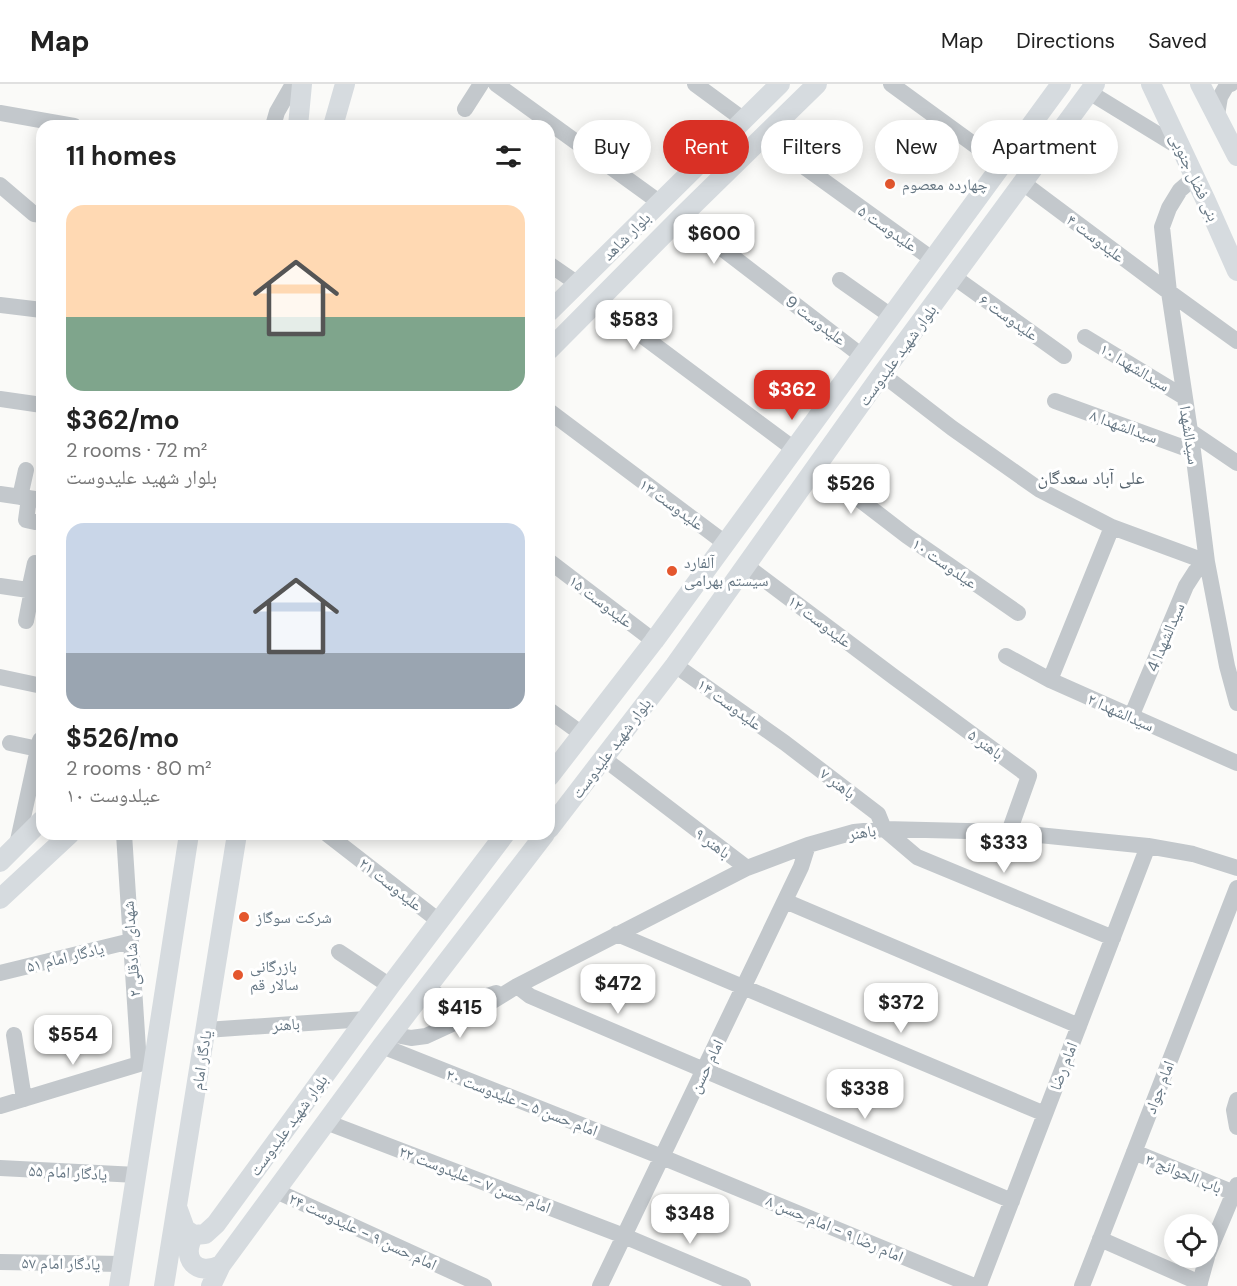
<!DOCTYPE html>
<html lang="en">
<head>
<meta charset="utf-8">
<style>
	body { margin:0; font-family:"DM Sans","Noto Naskh Arabic",sans-serif; background:#f6f6f6; color:#222; height:100vh; display:flex; flex-direction:column; font-size:22px; white-space:nowrap }
	* { box-sizing:border-box; margin:0 }
	p { font-size:20px; color:#767676 }
	.icon { flex:none; width:33px; height:33px; fill:none; stroke:currentColor; stroke-width:2; stroke-linecap:round; stroke-linejoin:round }
	.map { position:relative; flex:1; overflow:hidden }
	.sheet { position:absolute; left:36px; top:36px; width:519px; height:720px; display:flex; flex-direction:column; background:#fff; border-radius:18px; box-shadow:0 3px 15px #0003 }
	.sheet>* { flex:none }
	.top-card { position:absolute; left:573px; top:36px; width:570px; height:54px; display:flex; gap:12px }
	.tools { position:absolute; left:1164px; top:1130px; display:grid; gap:12px }
	.tools a { display:grid; place-items:center; width:54px; height:54px; border-radius:50%; background:#fff; box-shadow:0 3px 15px #0003; font-size:30px }
	.price { position:absolute; translate:-50% -51px; padding:0 14px; border-radius:12px; background:#fff; color:#222; font-size:20px; line-height:39px; filter:drop-shadow(0 2px 3px #0008) }
	.price::after { content:''; position:absolute; left:50%; top:36px; width:18px; height:14px; margin-left:-9px; background:inherit; clip-path:polygon(0 0,100% 0,50% 100%) }
	.price.active { background:#d93025; color:#fff }
	ul { padding:0; list-style:none }
	li { display:grid; align-content:center; gap:12px; height:318px; padding:0 30px }
	li span { display:grid; place-items:center; height:186px; border-radius:18px; color:#555 }
	li>.icon { margin-inline-start:auto }
	span .icon { width:108px; height:108px; fill:#fffc; stroke-width:1 }
	li b { font-size:26px }
	h2 { display:flex; justify-content:space-between; align-items:center; height:72px; padding:0 30px; font-size:26px }
	.pill { padding:0 21px; border-radius:27px; background:#fff; box-shadow:0 3px 15px #0003; font-size:21px; line-height:54px }
	.pill.active { background:#d93025; color:#fff }
	header { display:flex; align-items:center; gap:36px; box-sizing:border-box; height:84px; padding:0 30px; background:#fff; border-bottom:2px solid #e0e0e0 }
	header strong { font-size:28px }
	nav { display:flex; gap:33px; margin-inline-start:auto; font-size:21px }
	.map>svg:first-child { display:block }
</style>
</head>
<body>
<header>
<strong>Map</strong>
<nav><a>Map</a><a>Directions</a><a>Saved</a></nav>
</header>
<div class="map">
<svg width="1237" height="1202" viewBox="0 0 1237 1202">
	<rect width="100%" height="100%" fill="#fafaf8"/>
	<g fill="none" stroke-linecap="round" stroke-linejoin="round">
		<!-- minor -->
		<path stroke="#c3c8cc" stroke-width="16" d="M496 0 659 118
			M695 0 744 36
			M891 0 1002 81
			M1089 8 1182 65
			M465 25 481 0
			M0 29 74 42
			M1217 31 1220 13 1227 1 1231 0
			M273 42 277 28 293 0
			M763 53 932 175
			M1195 93 1180 106 1169 124 1162 143 1169 208 1193 367 1207 478 1227 582 1237 619
			M1023 99 1169 208 1237 257
			M0 101 34 130 42 131
			M681 133 862 272
			M549 180 578 200
			M954 193 1064 272
			M840 196 891 232
			M597 218 794 365
			M0 221 42 226
			M1085 253 1184 313
			M882 290 952 344 1040 406 1112 443 1207 478
			M0 315 42 321
			M1055 317 1193 367
			M549 327 725 459
			M1190 347 1237 379
			M816 382 907 452 1018 529
			M0 410 42 416
			M20 413 26 386
			M29 414 26 436 35 438
			M549 477 654 557
			M745 481 894 593 1029 692 1009 748
			M0 502 42 508
			M29 506 35 479
			M26 537 32 506
			M1006 572 1050 596 1237 679
			M675 581 785 659 878 730 884 745 917 773 1113 854
			M0 593 42 602
			M1050 596 1112 443
			M549 626 582 650
			M1131 633 1186 502 1195 488 1207 478
			M10 659 38 665
			M603 674 747 784
			M124 750 139 980
			M327 750 439 837
			M17 761 40 656
			M785 817 1079 942
			M617 850 1045 1030
			M339 868 390 902
			M0 889 131 857
			M517 902 530 912 1012 1117
			M427 903C452 925 467 919 496 909
			M206 946 366 935
			M391 950 411 954 426 952 465 934 517 902 747 784 808 761 854 748 884 745 1009 748 1148 762 1193 770 1237 784
			M14 951 24 1015
			M382 962 662 1073 974 1202
			M1237 1016 1234 1026 1237 1043
			M0 1022 149 977
			M326 1038 624 1152 743 1202
			M1134 1068 1234 1109
			M0 1084 137 1091
			M276 1107 484 1202
			M1100 1155 1200 1199
			M1208 1170 1237 1101
			M0 1178 123 1180
			M600 1202 801 783 808 761
			M979 1202 1148 762
			M1082 1202 1237 804
			M1199 1202 1207 1173"/>
		<!-- major -->
		<path stroke="#d6dbdf" stroke-width="20" d="M1151 0 1206 117 1237 187
			M1200 0 1237 72
			M298 42 302 0
			M333 42 345 0
			M549 228 780 0
			M549 266 681 133 817 0
			M549 693 654 557 1061 0
			M549 745 675 581 882 290 1095 0
			M0 778 42 736
			M0 815 70 750
			M177 1123 185 1145 194 1151 205 1150 216 1140 390 902 505 750
			M194 1151C180 1174 196 1193 221 1181
			M119 1202 189 750
			M164 1202 237 750
			M211 1202 221 1181 382 962 545 750"/>
	</g>
	<!-- markers -->
	<g fill="#e4572e" stroke="#fff" stroke-width="2">
		<circle cx="890" cy="100" r="6"/>
		<circle cx="672" cy="487" r="6"/>
		<circle cx="244" cy="833" r="6"/>
		<circle cx="238" cy="891" r="6"/>
	</g>
	<g text-anchor="middle" stroke-width="6" stroke-linejoin="round" paint-order="stroke">
		<!-- street labels -->
		<g font-size="16" fill="#657683" stroke="#fff">
			<text transform="translate(1195 93) rotate(65)" y="6">بنی فضل جنوبی</text>
			<text transform="translate(888 144) rotate(35)" y="6">علیدوست ۵</text>
			<text transform="translate(626 152) rotate(-45)" y="6">بلوار شاهد</text>
			<text transform="translate(1096 154) rotate(37)" y="6">علیدوست ۴</text>
			<text transform="translate(1009 233) rotate(35)" y="6">علیدوست ۶</text>
			<text transform="translate(816 236) rotate(37)" y="6">علیدوست 9</text>
			<text transform="translate(897 271) rotate(-54)" y="6">بلوار شهید علیدوست</text>
			<text transform="translate(1135 283) rotate(31)" y="6">سیدالشهدا ۱۰</text>
			<text transform="translate(1124 342) rotate(20)" y="6">سیدالشهدا ۸</text>
			<text transform="translate(1190 351) rotate(81)" y="6">سیدالشهدا</text>
			<text transform="translate(672 420) rotate(36)" y="6">علیدوست ۱۳</text>
			<text transform="translate(945 479) rotate(35)" y="6">عیلدوست ۱۰</text>
			<text transform="translate(601 517) rotate(37)" y="6">علیدوست ۱۵</text>
			<text transform="translate(820 537) rotate(37)" y="6">علیدوست ۱۲</text>
			<text transform="translate(1165 553) rotate(-67)" y="6">سیدالشهدا 4</text>
			<text transform="translate(730 620) rotate(36)" y="6">علیدوست ۱۴</text>
			<text transform="translate(1121 628) rotate(24)" y="6">سیدالشهدا ۲</text>
			<text transform="translate(986 660) rotate(36)" y="6">باهنر ۵</text>
			<text transform="translate(611 664) rotate(-53)" y="6">بلوار شهید علیدوست</text>
			<text transform="translate(838 699) rotate(37)" y="6">باهنر ۷</text>
			<text transform="translate(862 748) rotate(-9)" y="6">باهنر</text>
			<text transform="translate(713 759) rotate(36)" y="6">باهنر ۹</text>
			<text transform="translate(391 800) rotate(38)" y="6">علیدوست ۲۱</text>
			<text transform="translate(131 865) rotate(-94)" y="6">شهدای شادقلی ۲</text>
			<text transform="translate(65 873) rotate(-14)" y="6">یادگار امام ۵۱</text>
			<text transform="translate(286 940) rotate(-4)" y="6">باهنر</text>
			<text transform="translate(201 976) rotate(-81)" y="6">یادگار امام</text>
			<text transform="translate(706 982) rotate(-64)" y="6">امام حسن</text>
			<text transform="translate(1063 982) rotate(-69)" y="6">امام رضا</text>
			<text transform="translate(1159 1003) rotate(-69)" y="6">امام جواد</text>
			<text transform="translate(522 1018) rotate(21)" y="6">امام حسن ۵ - علیدوست ۲۰</text>
			<text transform="translate(288 1041) rotate(-54)" y="6">بلوار شهید علیدوست</text>
			<text transform="translate(68 1088) rotate(3)" y="6">یادگار امام ۵۵</text>
			<text transform="translate(1184 1089) rotate(22)" y="6">باب الحوائج ۳</text>
			<text transform="translate(475 1095) rotate(21)" y="6">امام حسن ۷ - علیدوست ۲۲</text>
			<text transform="translate(835 1144) rotate(23)" y="6">امام رضا ۹ - امام حسن ۸</text>
			<text transform="translate(363 1147) rotate(25)" y="6">امام حسن ۹ - علیدوست ۲۴</text>
			<text transform="translate(61 1179) rotate(1)" y="6">یادگار امام ۵۷</text>
		</g>
		<!-- poi labels -->
		<g font-size="16" fill="#657683" stroke="#fff" text-anchor="start">
			<text x="902" y="106">چهارده معصوم</text>
			<text x="684" y="484">آلفارد<tspan x="684" dy="18">سیستم بهرامی</tspan></text>
			<text x="256" y="839">شرکت سوگاز</text>
			<text x="250" y="888">بازرگانی<tspan x="250" dy="18">سالار قم</tspan></text>
		</g>
		<!-- neighbourhood labels -->
		<g font-size="18" fill="#57646e" stroke="#fff">
			<text x="1091" y="400">علی آباد سعدگان</text>
		</g>
	</g>
</svg>
<div class="tools">
<a><svg class="icon" aria-label="locate" viewBox="0 0 24 24"><circle cx="12" cy="12" r="6"/><path d="M12 2v4M12 18v4M2 12h4M18 12h4"/></svg></a>
</div>
<b class="price" style="left:714px;top:181px">$600</b>
<b class="price" style="left:634px;top:267px">$583</b>
<b class="price active" style="left:792px;top:337px">$362</b>
<b class="price" style="left:851px;top:431px">$526</b>
<b class="price" style="left:1004px;top:790px">$333</b>
<b class="price" style="left:618px;top:931px">$472</b>
<b class="price" style="left:901px;top:950px">$372</b>
<b class="price" style="left:460px;top:955px">$415</b>
<b class="price" style="left:73px;top:982px">$554</b>
<b class="price" style="left:865px;top:1036px">$338</b>
<b class="price" style="left:690px;top:1161px">$348</b>
<div class="top-card">
<a class="pill">Buy</a>
<a class="pill active">Rent</a>
<a class="pill">Filters</a>
<a class="pill">New</a>
<a class="pill">Apartment</a>
</div>
<section class="sheet">
<h2>11 homes<svg class="icon" aria-label="filters" viewBox="0 0 24 24"><path d="M4 7h16M4 17h16"/><circle cx="9" cy="7" r="2"/><circle cx="15" cy="17" r="2"/></svg></h2>
<ul>
<li><span style="background:linear-gradient(#ffd9b3 60%,#7fa58c 0)"><svg class="icon" aria-label="home" viewBox="0 0 24 24"><path d="M3 11l9-7 9 7M6 9v11h12V9"/></svg></span><div><b>$362/mo</b><p>2 rooms · 72 m²</p><p>بلوار شهید علیدوست</p></div></li>
<li><span style="background:linear-gradient(#c9d6e8 70%,#9aa5b1 0)"><svg class="icon" aria-label="home" viewBox="0 0 24 24"><path d="M3 11l9-7 9 7M6 9v11h12V9"/></svg></span><div><b>$526/mo</b><p>2 rooms · 80 m²</p><p>عیلدوست ۱۰</p></div></li>
</ul>
</section>
</div>
</body>
</html>
